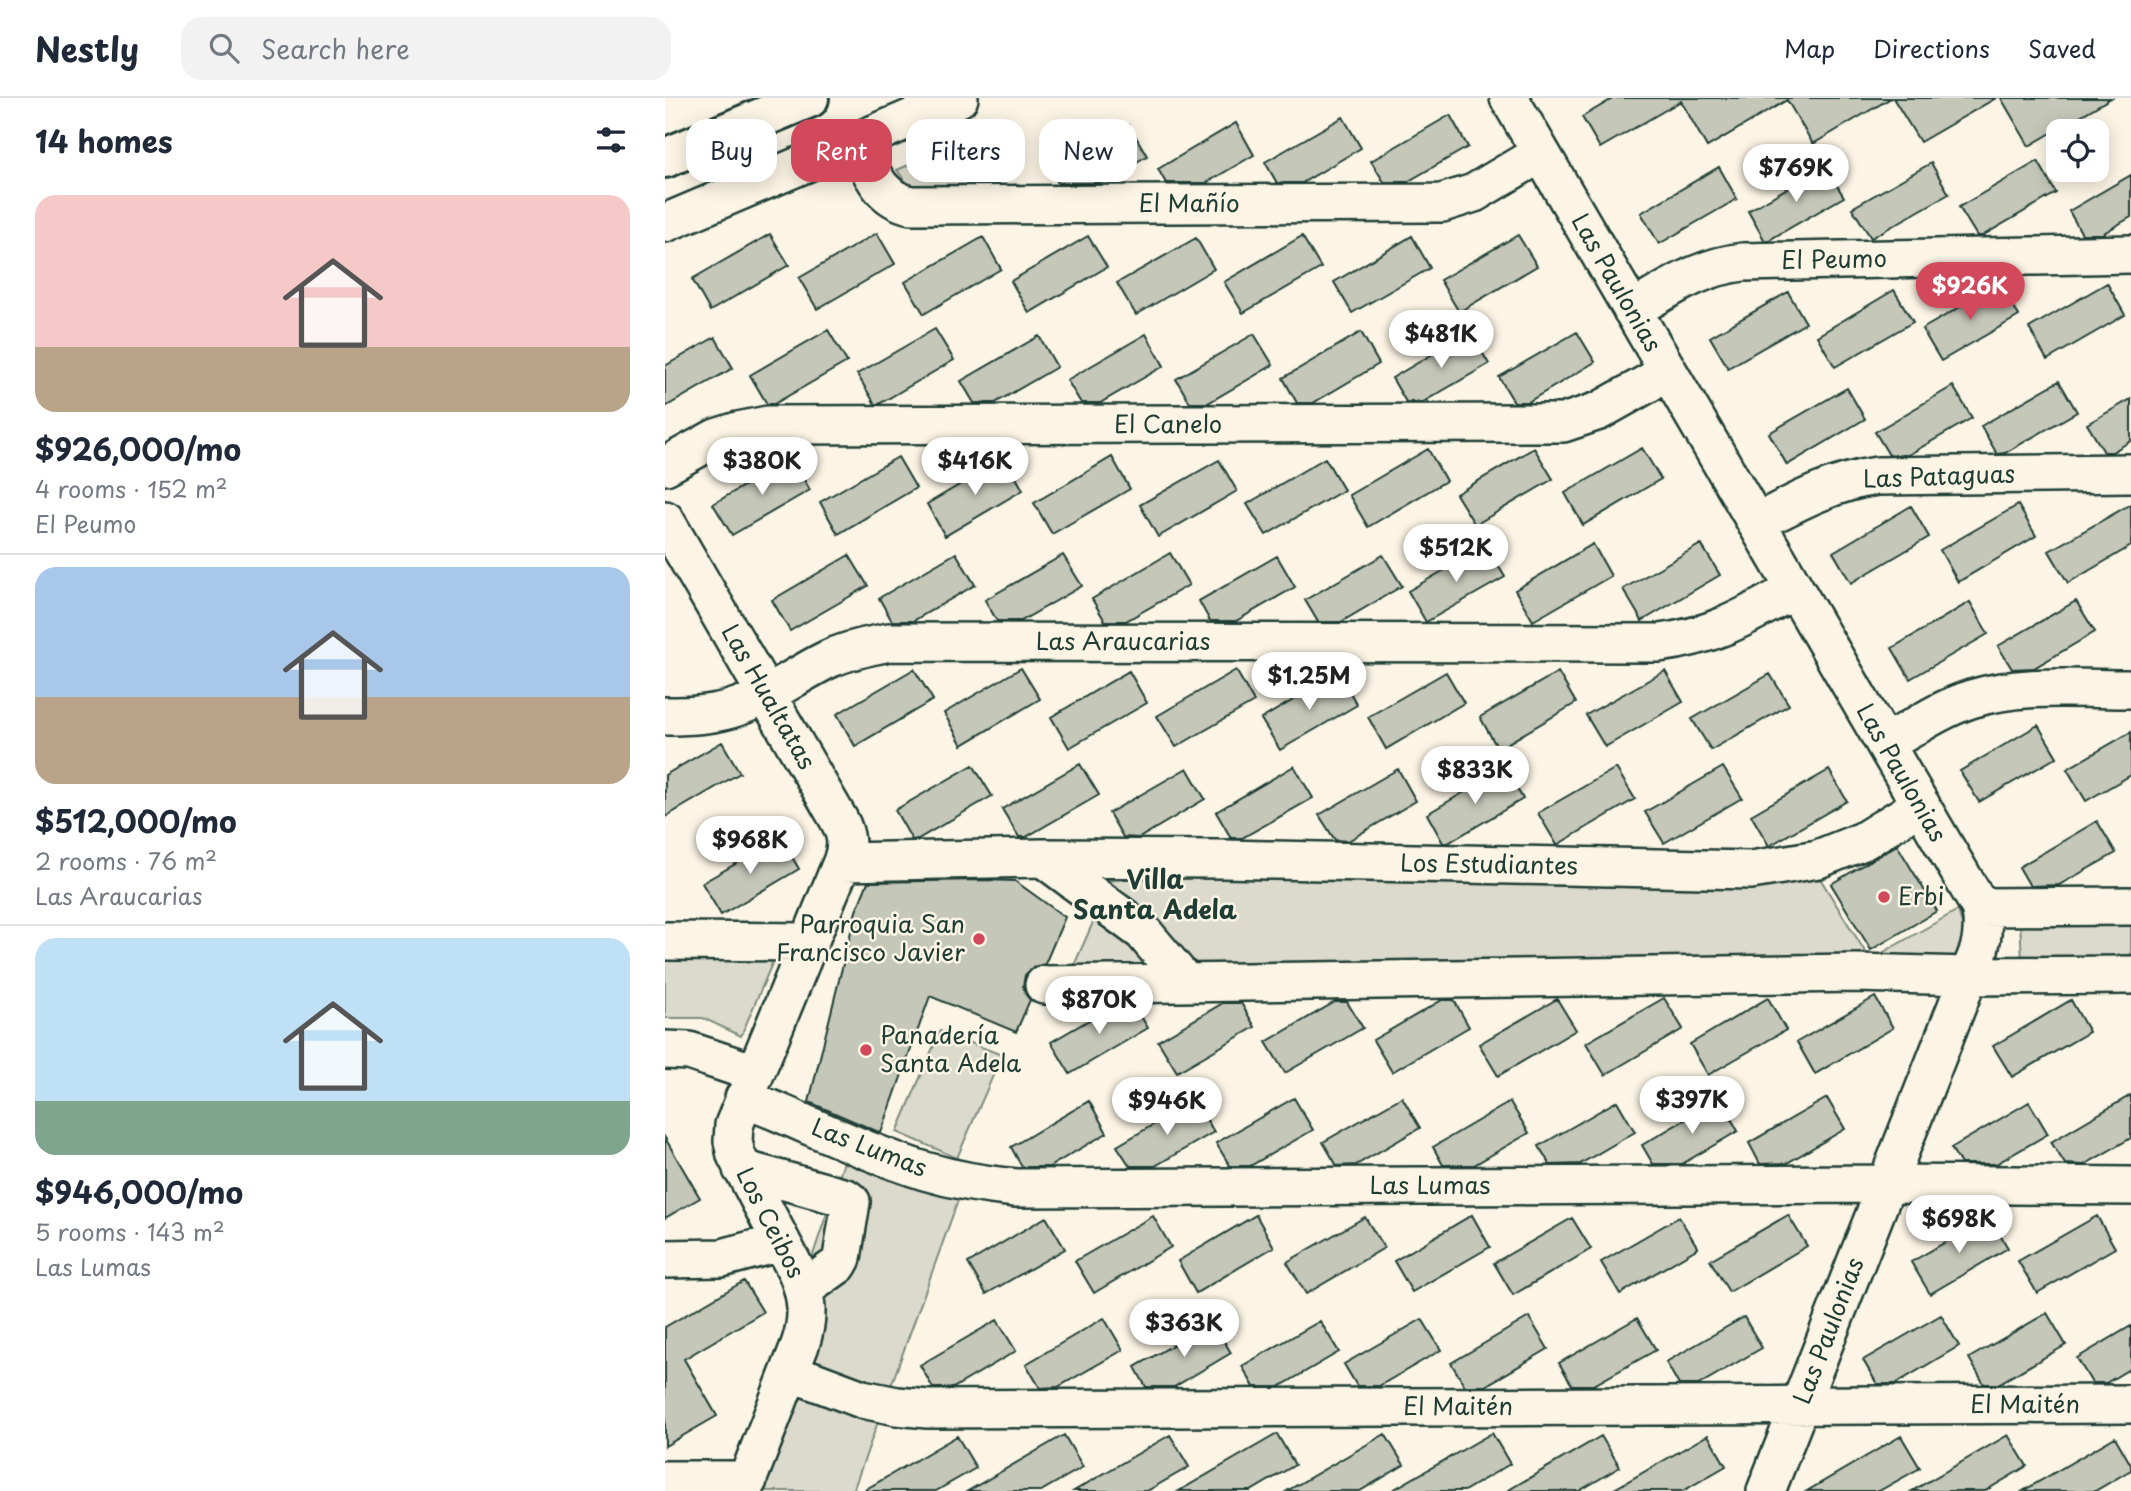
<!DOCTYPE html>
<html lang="en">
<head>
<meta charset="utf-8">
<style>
	body { margin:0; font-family:"Playpen Sans",sans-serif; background:#f2f2f3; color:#1f2937; height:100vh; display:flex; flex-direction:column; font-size:26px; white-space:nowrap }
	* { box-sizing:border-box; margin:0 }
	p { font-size:23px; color:#747a83 }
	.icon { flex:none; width:38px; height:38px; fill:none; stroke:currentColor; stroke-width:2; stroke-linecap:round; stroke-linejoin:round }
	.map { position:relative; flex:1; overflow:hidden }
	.drawer { display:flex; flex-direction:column; background:#fff; width:665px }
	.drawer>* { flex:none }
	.top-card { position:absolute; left:21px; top:21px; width:665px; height:63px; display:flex; gap:14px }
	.controls { position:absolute; left:1381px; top:21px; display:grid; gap:14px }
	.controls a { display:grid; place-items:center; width:63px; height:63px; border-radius:14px; background:#fff; box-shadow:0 4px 18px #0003; font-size:35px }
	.price { position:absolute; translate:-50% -60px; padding:0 16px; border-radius:24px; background:#fff; color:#222; font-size:23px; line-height:46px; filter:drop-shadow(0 2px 4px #0008) }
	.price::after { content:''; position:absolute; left:50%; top:42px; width:21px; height:16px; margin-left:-10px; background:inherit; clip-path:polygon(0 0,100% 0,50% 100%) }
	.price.active { background:#d1495b; color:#fff }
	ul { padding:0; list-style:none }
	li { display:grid; align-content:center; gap:14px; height:371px; padding:0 35px }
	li+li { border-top:2px solid #e0e1e3 }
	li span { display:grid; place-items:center; height:217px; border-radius:21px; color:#555 }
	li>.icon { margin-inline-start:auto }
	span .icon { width:126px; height:126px; fill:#fffc; stroke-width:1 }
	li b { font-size:30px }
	h2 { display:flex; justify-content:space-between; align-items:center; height:84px; padding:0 35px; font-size:30px }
	.chip { padding:0 24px; border-radius:21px; background:#fff; box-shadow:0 4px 18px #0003; font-size:24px; line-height:63px }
	.chip.active { background:#d1495b; color:#fff }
	header { display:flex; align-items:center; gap:42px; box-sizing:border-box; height:98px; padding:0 35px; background:#fff; border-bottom:2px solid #e0e1e3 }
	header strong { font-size:33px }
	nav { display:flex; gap:38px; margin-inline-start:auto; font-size:24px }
	.search { width:490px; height:63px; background:#f2f2f3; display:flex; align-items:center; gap:18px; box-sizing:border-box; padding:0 24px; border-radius:21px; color:#747a83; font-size:26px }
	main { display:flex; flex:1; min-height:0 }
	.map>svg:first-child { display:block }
</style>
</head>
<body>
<header>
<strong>Nestly</strong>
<div class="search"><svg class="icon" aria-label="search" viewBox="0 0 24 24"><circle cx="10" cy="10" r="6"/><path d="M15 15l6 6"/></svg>Search here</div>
<nav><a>Map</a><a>Directions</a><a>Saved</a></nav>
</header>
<main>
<section class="drawer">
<h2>14 homes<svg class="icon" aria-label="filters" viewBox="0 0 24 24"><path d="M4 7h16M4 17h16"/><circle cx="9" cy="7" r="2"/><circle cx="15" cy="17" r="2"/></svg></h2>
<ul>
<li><span style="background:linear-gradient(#f6c9c9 70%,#b9a48a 0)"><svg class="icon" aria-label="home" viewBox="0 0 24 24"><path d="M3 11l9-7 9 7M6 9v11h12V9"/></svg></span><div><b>$926,000/mo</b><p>4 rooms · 152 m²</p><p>El Peumo</p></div></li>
<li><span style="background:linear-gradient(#a9c7e8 60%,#b9a48a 0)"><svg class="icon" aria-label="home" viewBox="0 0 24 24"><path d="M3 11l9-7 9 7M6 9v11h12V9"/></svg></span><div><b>$512,000/mo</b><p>2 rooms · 76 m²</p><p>Las Araucarias</p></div></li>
<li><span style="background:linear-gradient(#bfe0f5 75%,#7fa58c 0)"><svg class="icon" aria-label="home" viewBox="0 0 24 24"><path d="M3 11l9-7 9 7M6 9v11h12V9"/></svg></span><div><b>$946,000/mo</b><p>5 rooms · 143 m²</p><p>Las Lumas</p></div></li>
</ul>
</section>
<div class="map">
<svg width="1466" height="1393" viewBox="0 0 1466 1393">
	<rect width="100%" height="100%" fill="#fcf5e5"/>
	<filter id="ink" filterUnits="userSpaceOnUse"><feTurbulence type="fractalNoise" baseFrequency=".0143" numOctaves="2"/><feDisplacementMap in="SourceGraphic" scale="14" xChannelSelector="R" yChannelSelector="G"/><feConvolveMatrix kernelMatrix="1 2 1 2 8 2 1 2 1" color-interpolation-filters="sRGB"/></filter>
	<g filter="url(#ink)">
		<!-- green -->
		<path fill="#dcdacc" stroke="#7e8c80" stroke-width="2" d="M330 30 322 87 248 93 232 72Z
			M567 770 1114 777 1156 782 1204 860 406 874 434 811 423 785Z
			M1293 812 1299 834 1294 862 1194 868Z
			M1355 822 1466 823V861L1357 863Z
			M0 858 109 861 76 938 38 920H0Z
			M275 933 337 957 292 1060 232 1034Z
			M187 1040 300 1083 188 1393H69Z"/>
		<!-- building -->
		<path fill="#c5c7b9" stroke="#1f3d34" stroke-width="2" d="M949 0H1226L1148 46 1122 2 1042 49 1016 3 935 50 917 19Z
			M1228 0H1331L1255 44Z
			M1336 0H1446L1364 48Z
			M785 17 803 49 742 84H719L706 63Z
			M678 19 696 50 637 85H612L600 64Z
			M571 25 589 57 541 85H501L493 71Z
			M464 27 482 58 435 85H393L386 72Z
			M1373 63 1391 95 1317 138H1312L1294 109Z
			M1266 65 1284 96 1206 140 1187 110Z
			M1160 68 1179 99 1104 142 1100 143 1083 113Z
			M1054 69 1072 101 994 146 976 115Z
			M1466 77V119L1437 136H1417L1404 113Z
			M212 135 230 166 152 211 134 180Z
			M105 136 124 167 45 213 27 181Z
			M853 137 872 168 794 214 775 182Z
			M423 138 442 169 364 215 346 183Z
			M637 138 656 170 578 215 559 184Z
			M747 138 765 170 687 215 669 184Z
			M318 139 336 171 259 216 240 184Z
			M531 140 549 171 471 217 452 185Z
			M1442 185 1460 217 1382 262 1364 230Z
			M1335 186 1354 218 1276 263 1257 231Z
			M1229 192 1248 224 1170 269 1152 238Z
			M1123 194 1141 225 1063 270 1045 239Z
			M270 231 289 262 214 306H210L192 276Z
			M163 232 182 264 109 306H102L85 277Z
			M696 234 714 266 648 305H632L618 280Z
			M805 234 824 266 758 304H741L727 280Z
			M912 234 930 264 863 304H849L834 279Z
			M481 236 499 268 435 305H416L402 282Z
			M589 236 608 267 543 305H525L511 281Z
			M374 238 392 269 330 305H309L296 283Z
			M50 239 68 270 0 309V268Z
			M1394 283 1412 314 1340 355 1332 356 1316 328Z
			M1288 288 1307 320 1243 357H1224L1210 334Z
			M1182 290 1200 321 1122 367 1104 335Z
			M1466 301V343L1447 354H1439L1422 326Z
			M869 350 888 381 810 427 791 396Z
			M977 350 996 381 918 427 900 395Z
			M763 351 781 383 703 429 684 397Z
			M233 359 251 390 173 436 155 404Z
			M447 359 465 391 387 436 369 405Z
			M126 360 145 392 67 437 48 406Z
			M340 360 358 392 280 438 262 406Z
			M660 360 679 392 601 437 582 406Z
			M554 362 572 393 493 439 475 407Z
			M1466 406V448L1403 485 1384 453Z
			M1353 407 1371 438 1293 484 1275 452Z
			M1246 408 1264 439 1186 485 1168 454Z
			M928 446 946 478 868 523 850 492Z
			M1036 446 1055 477 977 523 958 491Z
			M821 448 840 479 761 524 743 493Z
			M291 455 310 487 248 523H227L214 500Z
			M505 455 524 487 461 523H440L427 501Z
			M184 457 203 488 125 533 107 502Z
			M398 457 417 488 356 523H332L320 502Z
			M718 457 737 488 676 524H653L640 502Z
			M612 458 630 489 571 523H545L534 503Z
			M1411 503 1430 534 1369 570 1347 571 1333 548Z
			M1305 504 1323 536 1245 581 1227 550Z
			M356 570 375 601 297 647 279 615Z
			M249 571 268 602 190 648 172 616Z
			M571 572 589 604 511 649 492 618Z
			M464 573 482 605 404 650 386 619Z
			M1000 573 1018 604 940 649 921 617Z
			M781 574 799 605 721 651 703 619Z
			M893 574 911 605 833 651 815 619Z
			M674 575 692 607 615 652 596 621Z
			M1105 576 1124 607 1046 652 1027 621Z
			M1373 627 1392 659 1314 704 1295 673Z
			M1466 634V677L1421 703 1402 671Z
			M57 644 75 675 0 719V677Z
			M415 666 434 697 361 739H354L337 711Z
			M308 667 327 698 253 741 247 742 230 712Z
			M629 668 648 700 577 740H566L551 714Z
			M1058 669 1077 700 999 745 980 714Z
			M522 670 540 701 474 740 458 739 444 715Z
			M840 670 858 701 783 745H778L762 716Z
			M951 670 970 701 892 747 873 715Z
			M733 671 751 703 683 743 670 742 654 717Z
			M1164 672 1182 703 1104 748 1086 717Z
			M1432 723 1451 755 1394 787 1365 788 1354 769Z
			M116 740 134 771 56 817 37 785Z
			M1232 747 1272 813 1206 852 1166 786Z
			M319 782 350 783 400 819 380 866 369 869 360 877 358 888 361 897 365 902 351 934 265 898 216 1035 144 1004 191 813 203 784Z
			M1210 899 1228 930 1150 976 1132 944Z
			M999 900 1018 931 940 977 921 945Z
			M1103 900 1121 932 1043 977 1025 946Z
			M892 901 911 932 833 978 814 946Z
			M777 902H789L804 929 727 974 708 942Z
			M1406 902 1424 934 1347 979 1328 948Z
			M670 904H682L698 930 620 975 601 944Z
			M558 905H576L590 929 512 974 493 943Z
			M450 907H469L483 930 405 976 386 944Z
			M1466 997V1040L1419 1067 1400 1066 1386 1044Z
			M737 999 755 1030 691 1067 672 1068 658 1044Z
			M629 1000 648 1032 585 1068H565L551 1045Z
			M1162 1000 1180 1031 1122 1065 1095 1066 1084 1045Z
			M1055 1001 1073 1033 1017 1066H988L977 1047Z
			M530 1002 549 1034 490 1068H465L452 1048Z
			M424 1003 442 1035 384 1069H357L346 1049Z
			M952 1003 970 1034 915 1066 885 1067 874 1048Z
			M845 1004 864 1035 809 1067H778L768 1049Z
			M1364 1004 1383 1036 1331 1066H1296L1286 1050Z
			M0 1040 35 1100 0 1120Z
			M591 1117 609 1149 531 1195 513 1163Z
			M807 1117 825 1149 747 1194 729 1163Z
			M1123 1117 1142 1148 1064 1194 1045 1162Z
			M488 1118 506 1149 429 1195 410 1163Z
			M1432 1118 1450 1150 1372 1195 1353 1163Z
			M381 1119 400 1151 321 1196 303 1165Z
			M700 1119 719 1150 641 1196 622 1164Z
			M1014 1119 1033 1150 955 1196 936 1164Z
			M1324 1119 1343 1150 1265 1196 1246 1164Z
			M907 1120 926 1151 848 1197 829 1165Z
			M79 1183 98 1214 19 1261 52 1318 0 1348V1229Z
			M1382 1215 1401 1247 1333 1286H1319L1304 1260Z
			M1276 1217 1294 1248 1230 1286H1212L1198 1262Z
			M864 1219 883 1251 820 1288H800L786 1265Z
			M1079 1219 1097 1250 1033 1287H1014L1001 1264Z
			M439 1220 458 1252 393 1289 375 1290 361 1266Z
			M972 1220 991 1252 929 1287H907L894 1265Z
			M757 1221 776 1252 714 1288H692L679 1266Z
			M332 1222 351 1253 288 1290H268L255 1267Z
			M655 1223 674 1254 614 1289H589L577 1268Z
			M548 1224 566 1255 509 1289H481L470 1269Z
			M1466 1228V1270L1441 1285H1427L1412 1260Z
			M827 1335 845 1366 799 1393H726Z
			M612 1336 630 1367 586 1393H514Z
			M720 1336 739 1367 695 1393H622Z
			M399 1337 418 1369 376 1393H303Z
			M505 1337 524 1369 482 1393H409Z
			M1043 1337 1061 1368 1018 1393H946Z
			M1343 1337 1362 1368 1320 1393H1247Z
			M292 1338 311 1370 271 1393H198Z
			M936 1338 955 1369 914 1393H842Z
			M1236 1338 1255 1370 1214 1393H1142Z
			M1450 1339 1466 1367V1372L1430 1393H1358Z"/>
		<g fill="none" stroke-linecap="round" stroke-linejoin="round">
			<defs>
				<path id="minor" d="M844 0 1315 809C1319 824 1318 837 1314 852L1101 1393
					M191 44C205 71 213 100 246 107L777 105 809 95 876 55
					M0 125 294 0
					M967 212C1004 191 1034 169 1078 164L1466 156
					M0 368 51 340 73 333 103 327 898 325 934 313 1003 274
					M0 422 174 722C182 737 183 748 177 764L69 1027 68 1043 71 1057 132 1174C143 1200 144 1221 135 1247L78 1393
					M1091 425C1131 404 1168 384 1212 378L1466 375
					M0 618C26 618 50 617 75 608 107 597 135 574 166 560 184 552 204 548 224 544L994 545C1050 538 1082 518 1130 491
					M1220 646C1247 631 1275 611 1306 601 1356 585 1413 591 1466 591
					M378 760 478 834 521 885
					M177 764 378 760 557 761 1086 772 1153 761 1198 743 1256 707
					M1315 809 1466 808
					M0 843 144 844
					M379 887 1191 875 1303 878 1466 877
					M0 952 24 953 90 975
					M79 1000C139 1024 199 1054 260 1073 290 1082 320 1087 351 1090L1222 1086 1466 1088
					M77 1071 181 1100 186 1104 177 1160 173 1167 139 1191
					M0 1161 57 1160 116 1144
					M125 1274 197 1301 232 1308 263 1311 1466 1306
					M0 1382H83"/>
				<path id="major" d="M0 60 144 0"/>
			</defs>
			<!-- minor casing -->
			<use href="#minor" stroke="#1f3d34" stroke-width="42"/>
			<!-- major casing -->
			<use href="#major" stroke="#1f3d34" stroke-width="44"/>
			<!-- minor -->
			<use href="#minor" stroke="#fcf5e5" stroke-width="37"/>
			<!-- major -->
			<use href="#major" stroke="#fcf5e5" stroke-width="38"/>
		</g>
	</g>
	<!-- markers -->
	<g fill="#d1495b" stroke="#fcf5e5" stroke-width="2.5">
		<circle cx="1219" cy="799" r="7"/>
		<circle cx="314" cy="841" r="7"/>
		<circle cx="201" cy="952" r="7"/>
	</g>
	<g text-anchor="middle" stroke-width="5" stroke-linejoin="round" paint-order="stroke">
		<!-- street labels -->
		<g font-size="24" fill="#1f3d34" stroke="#fcf5e5">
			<text x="524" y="114">El Mañío</text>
			<text transform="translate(1169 162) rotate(-1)" y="8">El Peumo</text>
			<text transform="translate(951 185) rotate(60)" y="8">Las Paulonias</text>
			<text x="503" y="335">El Canelo</text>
			<text transform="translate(1274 379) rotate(-2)" y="8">Las Pataguas</text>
			<text x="458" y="552">Las Araucarias</text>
			<text transform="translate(103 599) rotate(60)" y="8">Las Hualtatas</text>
			<text transform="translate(1236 675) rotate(60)" y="8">Las Paulonias</text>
			<text transform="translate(824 767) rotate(1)" y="8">Los Estudiantes</text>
			<text transform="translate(204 1050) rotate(21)" y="8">Las Lumas</text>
			<text x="765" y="1096">Las Lumas</text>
			<text transform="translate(105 1125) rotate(63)" y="8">Los Ceibos</text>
			<text transform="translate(1164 1233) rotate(-69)" y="8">Las Paulonias</text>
			<text x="1360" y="1315">El Maitén</text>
			<text x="793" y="1317">El Maitén</text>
		</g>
		<!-- poi labels -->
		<g font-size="24" fill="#1f3d34" stroke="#fcf5e5" text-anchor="start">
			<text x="1233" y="807">Erbi</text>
			<text x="300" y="835" text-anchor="end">Parroquia San<tspan x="300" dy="28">Francisco Javier</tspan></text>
			<text x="215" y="946">Panadería<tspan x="215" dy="28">Santa Adela</tspan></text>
		</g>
		<!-- neighbourhood labels -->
		<g font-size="26" font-weight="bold" fill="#1f3d34" stroke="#fcf5e5">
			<text x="490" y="791">Villa<tspan x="490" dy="30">Santa Adela</tspan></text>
		</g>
	</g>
</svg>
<div class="controls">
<a><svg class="icon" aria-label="locate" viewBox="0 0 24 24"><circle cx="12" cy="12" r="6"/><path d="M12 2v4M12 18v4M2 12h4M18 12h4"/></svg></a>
</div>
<b class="price" style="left:1131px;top:106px">$769K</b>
<b class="price active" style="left:1305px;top:224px">$926K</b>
<b class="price" style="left:776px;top:272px">$481K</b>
<b class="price" style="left:97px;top:399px">$380K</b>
<b class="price" style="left:310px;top:399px">$416K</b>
<b class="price" style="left:791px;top:486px">$512K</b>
<b class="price" style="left:644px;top:614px">$1.25M</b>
<b class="price" style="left:810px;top:708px">$833K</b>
<b class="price" style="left:85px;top:778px">$968K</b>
<b class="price" style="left:434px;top:938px">$870K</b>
<b class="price" style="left:1027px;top:1038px">$397K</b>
<b class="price" style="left:502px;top:1039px">$946K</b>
<b class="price" style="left:1294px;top:1157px">$698K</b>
<b class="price" style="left:519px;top:1261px">$363K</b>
<div class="top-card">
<a class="chip">Buy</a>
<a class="chip active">Rent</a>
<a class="chip">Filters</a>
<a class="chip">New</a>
</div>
</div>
</main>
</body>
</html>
